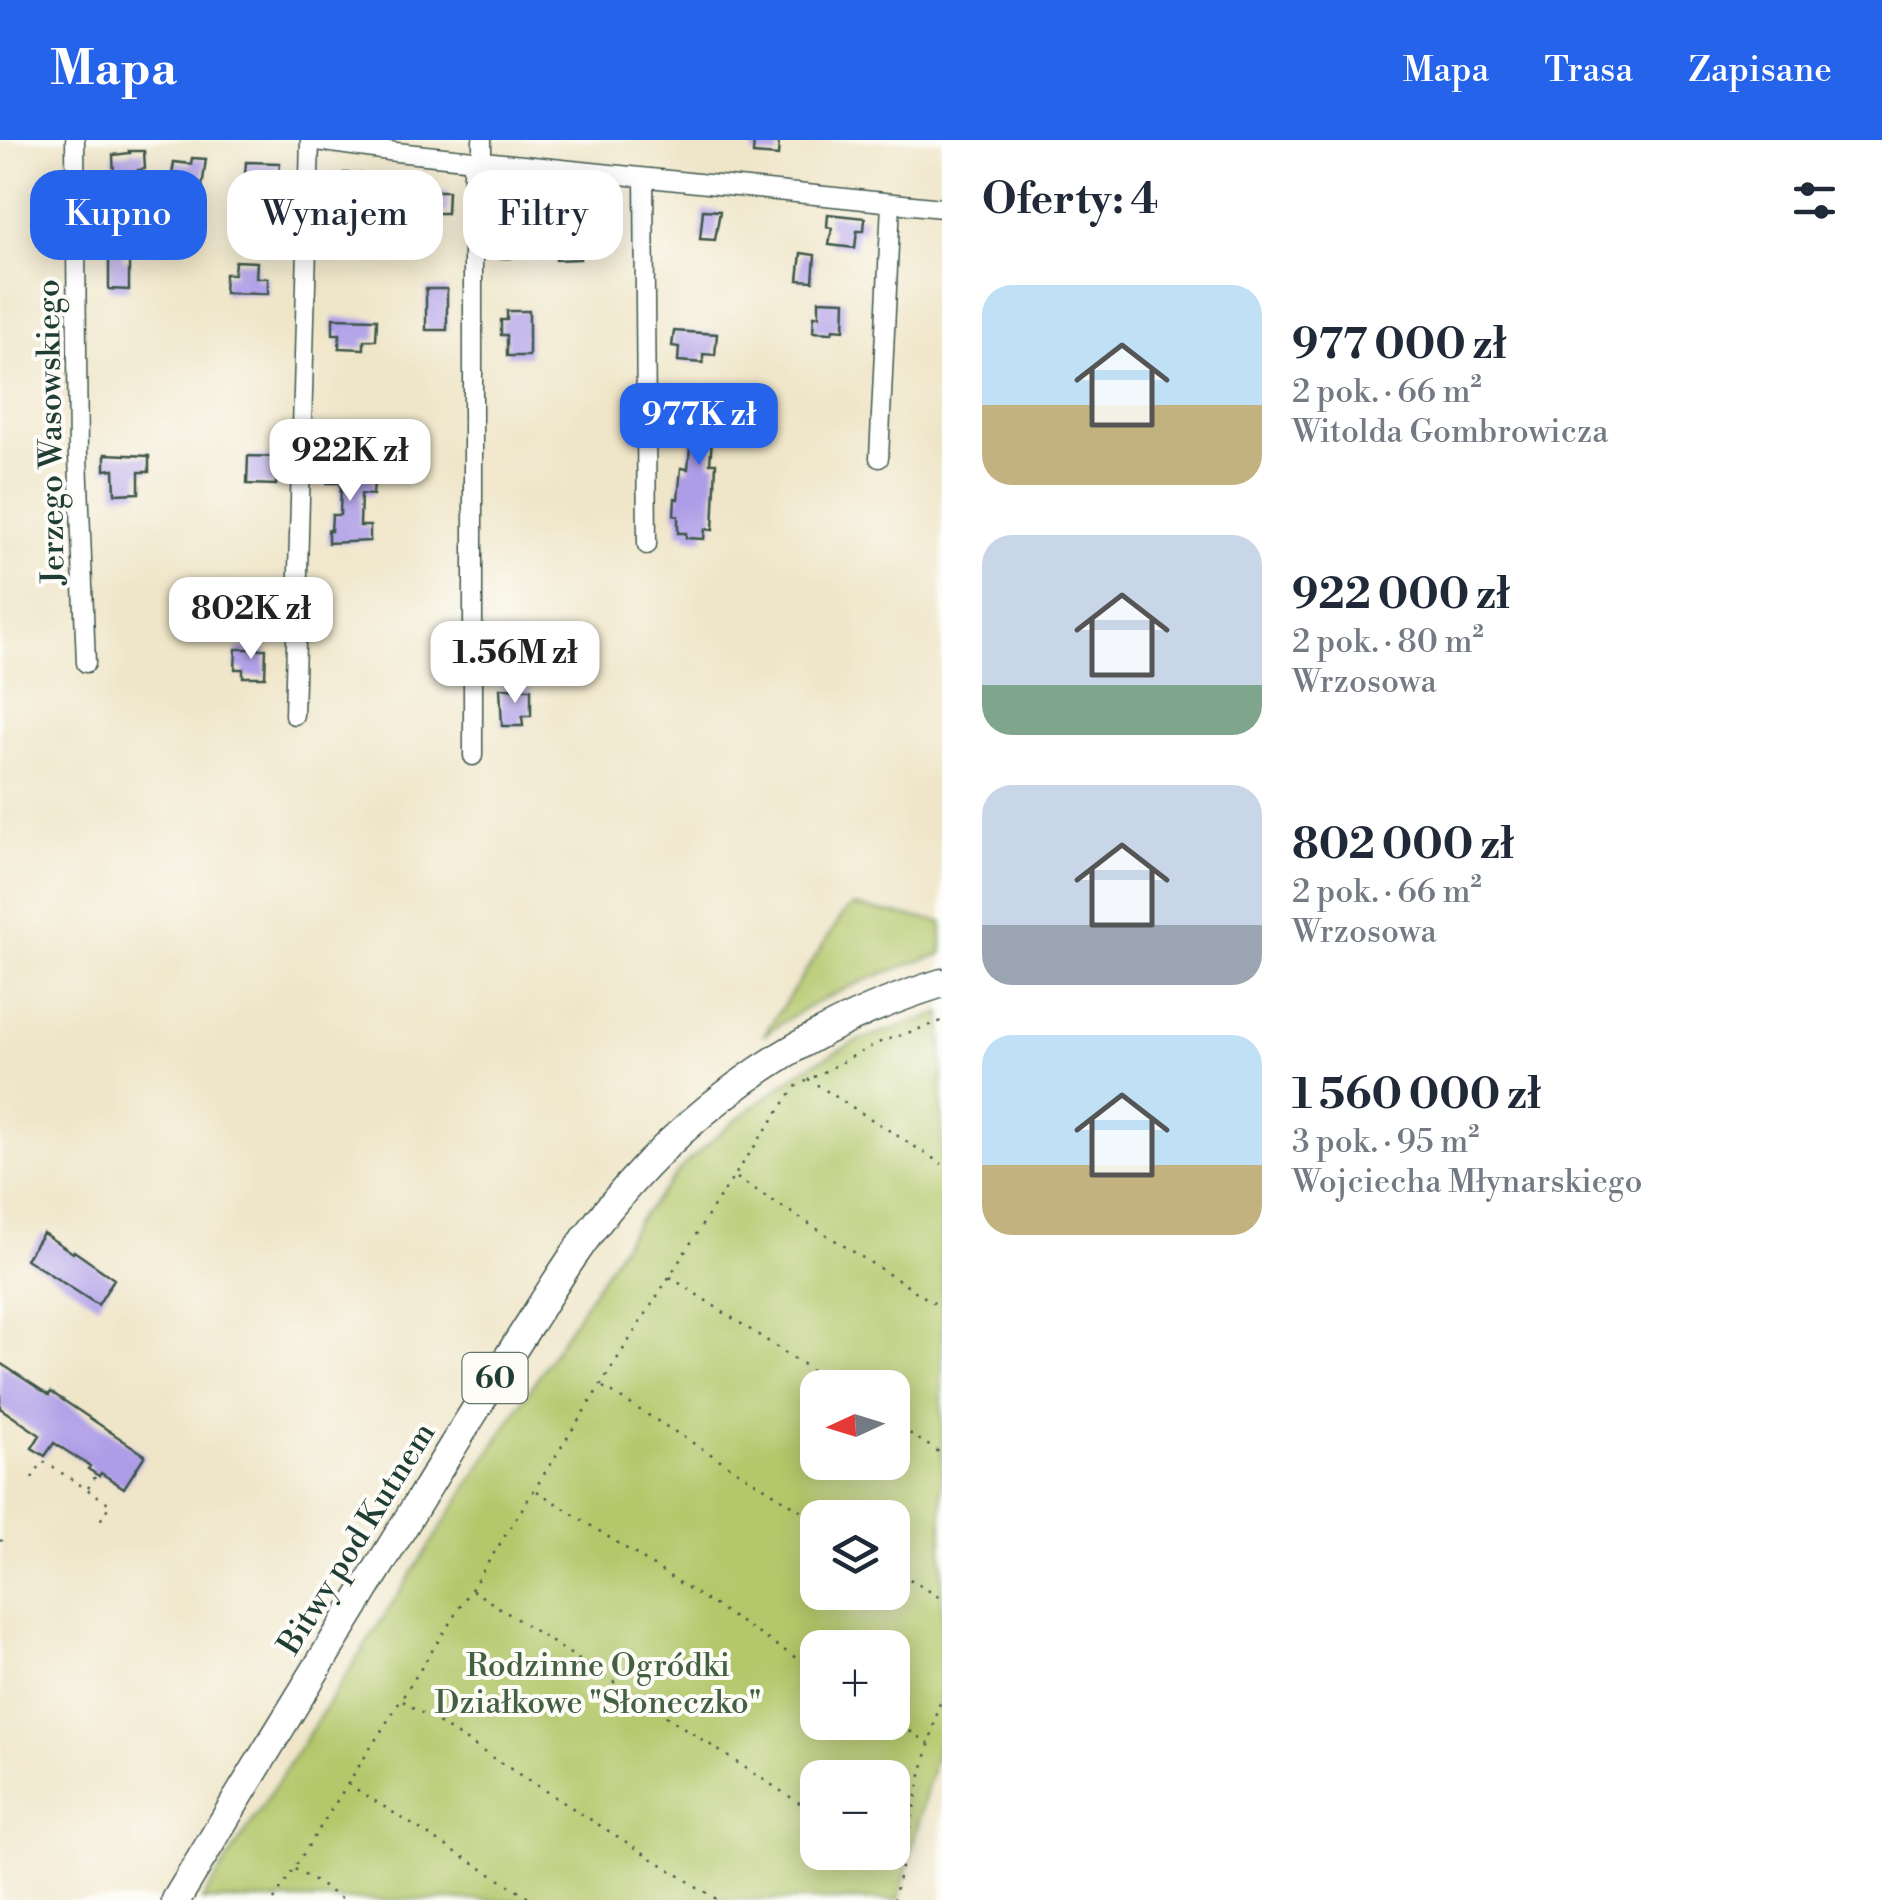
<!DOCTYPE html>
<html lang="pl">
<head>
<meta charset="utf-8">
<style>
	body { margin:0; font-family:"Libre Bodoni",serif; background:#f6f6f7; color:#1f2937; height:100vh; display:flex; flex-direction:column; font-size:38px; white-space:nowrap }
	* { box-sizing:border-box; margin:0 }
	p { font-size:32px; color:#747a83 }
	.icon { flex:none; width:55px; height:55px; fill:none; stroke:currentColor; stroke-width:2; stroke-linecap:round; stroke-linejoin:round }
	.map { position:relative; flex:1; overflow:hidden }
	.side { display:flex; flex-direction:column; background:#fff; width:940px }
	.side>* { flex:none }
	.guide { position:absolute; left:30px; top:30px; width:760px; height:90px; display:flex; gap:20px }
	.needle { width:65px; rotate:266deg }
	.fabs { position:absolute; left:800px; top:1230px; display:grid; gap:20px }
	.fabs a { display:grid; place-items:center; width:110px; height:110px; border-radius:20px; background:#fff; box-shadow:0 5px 25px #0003; font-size:50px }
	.price { position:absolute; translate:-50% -85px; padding:0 22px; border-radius:20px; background:#fff; color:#222; font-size:32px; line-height:65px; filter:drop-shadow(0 2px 5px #0008) }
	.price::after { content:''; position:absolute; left:50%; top:60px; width:30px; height:22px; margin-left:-15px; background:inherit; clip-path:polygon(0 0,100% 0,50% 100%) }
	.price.current { background:#2563eb; color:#fff }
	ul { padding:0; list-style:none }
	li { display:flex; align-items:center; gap:30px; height:250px; padding:0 40px }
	li span { display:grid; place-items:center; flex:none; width:280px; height:200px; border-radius:30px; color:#555 }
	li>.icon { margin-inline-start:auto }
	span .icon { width:120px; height:120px; fill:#fffc; stroke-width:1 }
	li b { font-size:42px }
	h2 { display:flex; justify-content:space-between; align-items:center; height:120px; padding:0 40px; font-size:42px }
	.pill { padding:0 35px; border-radius:30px; background:#fff; box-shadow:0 5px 25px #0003; font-size:35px; line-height:90px }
	.pill.current { background:#2563eb; color:#fff }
	header { display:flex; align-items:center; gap:60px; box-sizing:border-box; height:140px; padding:0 50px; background:#2563eb; color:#fff }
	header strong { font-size:48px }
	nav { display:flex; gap:55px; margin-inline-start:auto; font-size:35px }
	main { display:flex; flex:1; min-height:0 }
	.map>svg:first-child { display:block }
</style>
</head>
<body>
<header>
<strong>Mapa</strong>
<nav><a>Mapa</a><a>Trasa</a><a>Zapisane</a></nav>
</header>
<main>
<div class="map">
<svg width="942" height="1760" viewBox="0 0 942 1760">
	<rect width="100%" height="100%" fill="#fdfcf7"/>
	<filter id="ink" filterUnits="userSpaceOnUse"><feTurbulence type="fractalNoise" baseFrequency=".01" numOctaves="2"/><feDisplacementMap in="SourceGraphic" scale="20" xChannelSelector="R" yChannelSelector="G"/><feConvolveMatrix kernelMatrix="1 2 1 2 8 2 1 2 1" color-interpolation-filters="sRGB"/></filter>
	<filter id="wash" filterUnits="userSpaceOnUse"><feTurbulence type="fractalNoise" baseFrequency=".0048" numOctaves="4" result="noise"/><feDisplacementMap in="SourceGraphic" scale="40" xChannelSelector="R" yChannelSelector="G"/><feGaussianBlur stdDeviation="2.25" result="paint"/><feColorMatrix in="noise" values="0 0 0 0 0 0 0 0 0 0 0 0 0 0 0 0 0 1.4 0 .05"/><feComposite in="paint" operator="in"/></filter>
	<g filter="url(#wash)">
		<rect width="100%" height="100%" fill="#efe5c8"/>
		<!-- green -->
		<path fill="#b4c76a" stroke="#6a824f" stroke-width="2.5" fill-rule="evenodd" d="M853 766 942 782V814C880 832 815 857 763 896L844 773Z
			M942 873V1590L899 1760H202L638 1081 685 1024 731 984 805 928 857 901ZM818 1248H892V1322H818ZM818 1378H892V1452H818ZM818 1508H892V1582H818ZM818 1638H892V1712H818Z"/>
		<g id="blocks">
			<!-- building -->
			<path fill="#ad9ce7" d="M754 0H779L778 16 753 14Z
				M129 11H144L145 29 138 30V38L114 39 113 15 130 13Z
				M192 18 206 19 202 48 183 46V44L171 42 174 22 191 24Z
				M246 22 280 23 279 38H276L274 52H253V45H244Z
				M344 33 368 34V60H358V89L366 90V111L341 110Z
				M413 51H448L447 73H413Z
				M506 63H533V82H506Z
				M703 70 720 71 715 100 700 99Z
				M103 73H125L123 120H129V150L109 149V103H104Z
				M828 74 865 78 864 91H857L855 108 829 105 832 88 827 87Z
				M251 75 268 76 269 106 250 105V98H243V77L251 78Z
				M556 94H588V114L580 115V119L556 120Z
				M498 103H511V118H499Z
				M801 113 815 115 813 141 798 140Z
				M235 121 257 122 256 138H268V154L224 153 225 134H234Z
				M426 149H447V190H426Z
				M819 160 845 161 844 190 833 189 832 193 813 192 814 176H819Z
				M507 171H529V216H507V195H501V180H507Z
				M333 178 377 179 376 200H364V209L339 208 340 194H333Z
				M674 191 717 194 715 215 703 214V223L678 221 679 207 672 206Z
				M697 251 721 253 719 288H713L710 323H716L713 390 705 389 704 399 686 398V393H678V376L674 375 675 358 678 359 681 328 688 329 692 286 680 285 681 269 695 270Z
				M105 314 149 316V332H139V353L115 354 114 329 105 330Z
				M248 316 277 317 276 345 247 344Z
				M327 327H369V340H374L373 355 361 354 360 386H370V401L328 403V390L331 391 332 375H340L341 343H327Z
				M236 509H266L265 537H243V529H235Z
				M500 548 531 549V576H522L523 586H502Z
				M43 1093 73 1113 74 1111 114 1139 98 1165 26 1119Z
				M0 1223 49 1255 51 1252 145 1315 124 1348 101 1333 99 1336 88 1329 90 1326 54 1303 45 1316 32 1308 40 1295 0 1268Z"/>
		</g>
	</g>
	<g filter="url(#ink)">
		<use href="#blocks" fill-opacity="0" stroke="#3e564a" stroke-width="2.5"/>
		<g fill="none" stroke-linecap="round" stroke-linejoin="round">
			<defs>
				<path id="minor" d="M75 0 78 316 86 523
					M310 0 396 12 942 68
					M482 22V0
					M644 38 647 405
					M879 318 891 63
					M294 575 310 0
					M473 616V21"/>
				<path id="primary" d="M176 1760C255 1628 336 1497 416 1366 454 1304 492 1242 532 1180 556 1142 580 1103 609 1068 697 961 809 884 942 843"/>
			</defs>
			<!-- minor casing -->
			<use href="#minor" stroke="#3e564a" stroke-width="21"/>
			<!-- primary casing -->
			<use href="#primary" stroke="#3e564a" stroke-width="31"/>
			<!-- path -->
			<path stroke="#3e564a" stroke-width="2.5" stroke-dasharray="2.5 8" stroke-linecap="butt" d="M808 939 942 1024
				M737 1038 942 1168
				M670 1137 839 1248
				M603 1247 818 1381
				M892 1282 942 1314
				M32 1338 43 1321 110 1364 100 1381
				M88 1348 97 1334
				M537 1351 818 1532
				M0 1400 5 1403
				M892 1428 942 1459
				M472 1450 818 1675
				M403 1561 718 1760
				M892 1580 929 1603
				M348 1644 532 1760
				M875 1712 900 1729
				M295 1729 344 1760
				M274 1760 718 1060 795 947 878 903 942 881
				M894 1760 921 1635 942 1555"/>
			<!-- minor -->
			<use href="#minor" stroke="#fff" stroke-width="18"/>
			<!-- primary -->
			<use href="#primary" stroke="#fff" stroke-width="28"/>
		</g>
	</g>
	<g text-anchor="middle" stroke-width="8" stroke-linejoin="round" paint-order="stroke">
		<!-- shield labels -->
		<rect fill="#fdfcf7" stroke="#62766e" stroke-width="2.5" x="462.5" y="1213" width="65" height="50" rx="8"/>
		<g font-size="30" font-weight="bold" fill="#1f3d34">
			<text x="495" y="1248">60</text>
		</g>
		<!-- street labels -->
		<g font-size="32" fill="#1f3d34" stroke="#fdfcf7">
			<text transform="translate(50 292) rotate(-91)" y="11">Jerzego Wasowskiego</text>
			<text transform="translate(356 1398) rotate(-58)" y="11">Bitwy pod Kutnem</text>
		</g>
		<!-- park labels -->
		<g font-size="32" fill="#446042" stroke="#fdfcf7">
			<text x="598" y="1536">Rodzinne Ogródki<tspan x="598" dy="37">Działkowe "Słoneczko"</tspan></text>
		</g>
	</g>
</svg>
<div class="fabs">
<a><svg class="needle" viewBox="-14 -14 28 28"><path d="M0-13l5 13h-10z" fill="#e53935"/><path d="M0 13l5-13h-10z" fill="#747a83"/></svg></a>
<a><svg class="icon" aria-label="layers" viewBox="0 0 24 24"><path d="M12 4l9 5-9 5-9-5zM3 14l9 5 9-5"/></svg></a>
<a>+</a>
<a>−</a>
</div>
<b class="price current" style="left:699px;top:328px">977K zł</b>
<b class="price" style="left:350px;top:364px">922K zł</b>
<b class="price" style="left:251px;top:522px">802K zł</b>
<b class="price" style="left:515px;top:566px">1.56M zł</b>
<div class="guide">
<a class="pill current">Kupno</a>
<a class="pill">Wynajem</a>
<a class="pill">Filtry</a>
</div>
</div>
<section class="side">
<h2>Oferty: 4<svg class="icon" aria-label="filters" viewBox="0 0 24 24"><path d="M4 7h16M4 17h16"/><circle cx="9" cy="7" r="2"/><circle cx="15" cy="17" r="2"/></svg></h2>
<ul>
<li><span style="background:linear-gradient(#bfe0f5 60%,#c2b280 0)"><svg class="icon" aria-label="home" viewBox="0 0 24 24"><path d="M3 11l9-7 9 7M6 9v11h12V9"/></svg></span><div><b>977 000 zł</b><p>2 pok. · 66 m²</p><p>Witolda Gombrowicza</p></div></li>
<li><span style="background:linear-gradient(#c9d6e8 75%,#7fa58c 0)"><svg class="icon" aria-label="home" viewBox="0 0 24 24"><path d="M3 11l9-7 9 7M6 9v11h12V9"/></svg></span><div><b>922 000 zł</b><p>2 pok. · 80 m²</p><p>Wrzosowa</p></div></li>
<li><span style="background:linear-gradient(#c9d6e8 70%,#9aa5b1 0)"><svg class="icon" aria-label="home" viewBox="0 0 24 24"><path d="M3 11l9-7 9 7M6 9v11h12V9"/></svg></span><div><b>802 000 zł</b><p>2 pok. · 66 m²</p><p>Wrzosowa</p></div></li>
<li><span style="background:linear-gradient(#bfe0f5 65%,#c2b280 0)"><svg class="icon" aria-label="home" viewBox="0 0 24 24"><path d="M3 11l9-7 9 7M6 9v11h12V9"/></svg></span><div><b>1 560 000 zł</b><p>3 pok. · 95 m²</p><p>Wojciecha Młynarskiego</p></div></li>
</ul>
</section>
</main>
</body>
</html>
